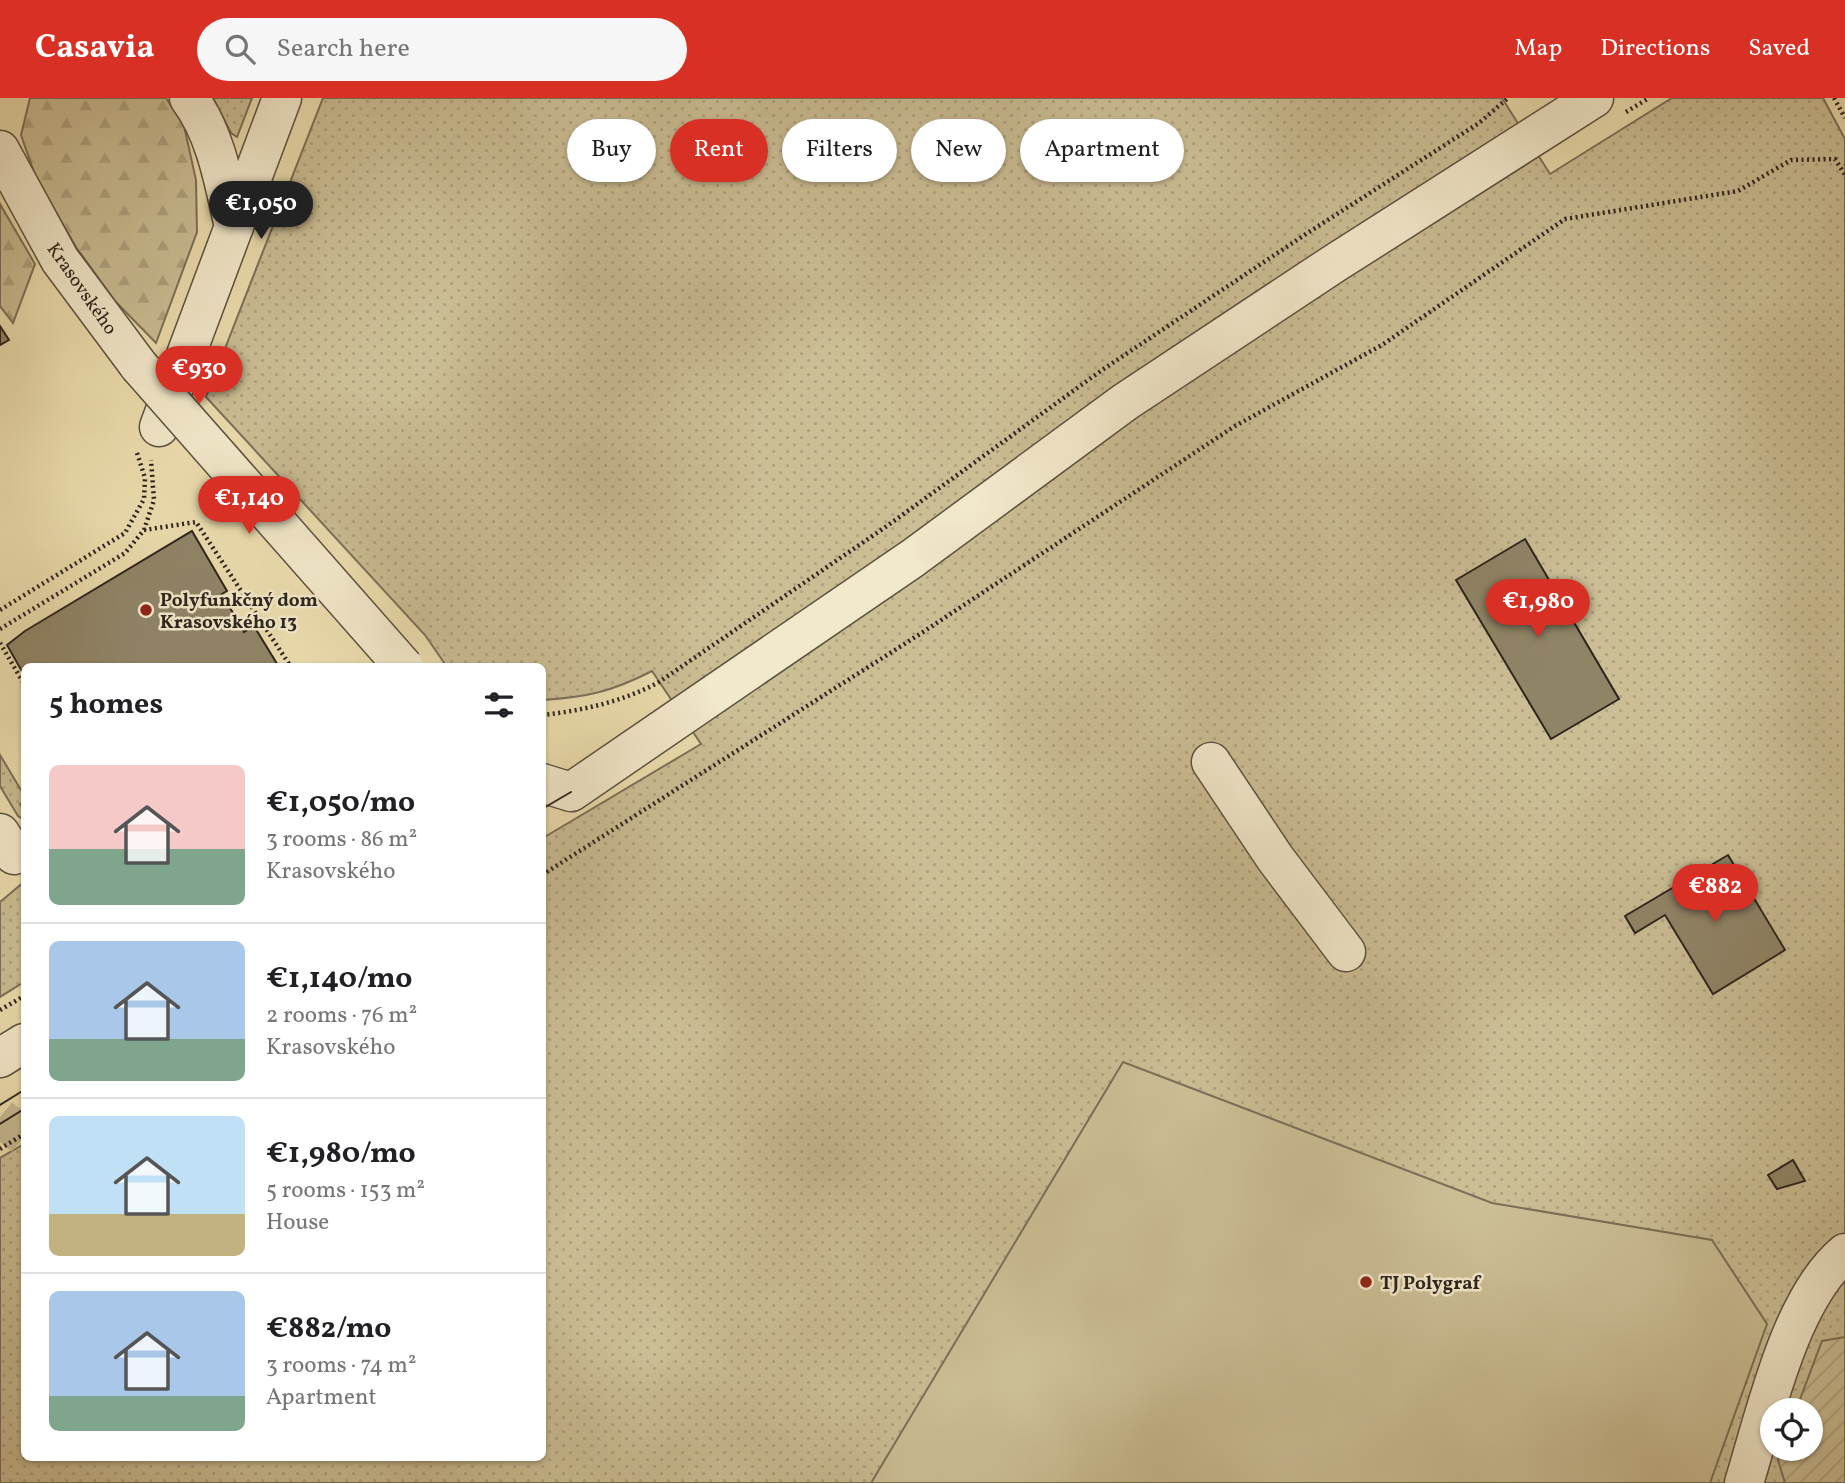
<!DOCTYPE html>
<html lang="en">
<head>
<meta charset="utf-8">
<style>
	body { margin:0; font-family:Vollkorn,serif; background:#f6f6f6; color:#202124; height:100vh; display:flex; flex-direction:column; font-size:26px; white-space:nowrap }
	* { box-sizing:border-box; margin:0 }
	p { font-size:23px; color:#757577 }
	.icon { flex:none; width:38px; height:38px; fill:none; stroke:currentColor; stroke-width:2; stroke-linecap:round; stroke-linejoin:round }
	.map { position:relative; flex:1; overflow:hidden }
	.details { position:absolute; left:21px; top:565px; width:525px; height:798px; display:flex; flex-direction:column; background:#fff; border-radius:10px; box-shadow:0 2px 5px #0004 }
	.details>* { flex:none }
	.banner { position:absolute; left:567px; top:21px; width:665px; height:63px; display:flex; gap:14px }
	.controls { position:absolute; left:1760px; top:1300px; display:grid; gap:14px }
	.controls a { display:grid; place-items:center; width:63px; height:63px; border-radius:50%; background:#fff; box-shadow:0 2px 5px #0004; font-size:35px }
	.price { position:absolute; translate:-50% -60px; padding:0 16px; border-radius:24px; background:#d93025; color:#fff; font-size:23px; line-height:46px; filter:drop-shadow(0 2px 4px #0008) }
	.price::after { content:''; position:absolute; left:50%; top:42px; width:21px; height:16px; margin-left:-10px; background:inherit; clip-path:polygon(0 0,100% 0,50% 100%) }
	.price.active { background:#222; color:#fff }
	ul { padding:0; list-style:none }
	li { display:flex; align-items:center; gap:21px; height:175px; padding:0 28px }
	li+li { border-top:2px solid #e0e0e0 }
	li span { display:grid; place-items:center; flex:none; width:196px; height:140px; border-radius:10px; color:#555 }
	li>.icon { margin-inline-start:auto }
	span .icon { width:84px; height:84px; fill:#fffc; stroke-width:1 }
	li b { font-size:30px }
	h2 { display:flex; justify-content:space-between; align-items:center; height:84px; padding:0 28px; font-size:30px }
	.pill { padding:0 24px; border-radius:32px; background:#fff; box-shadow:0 2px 5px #0004; font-size:24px; line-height:63px }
	.pill.active { background:#d93025; color:#fff }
	header { display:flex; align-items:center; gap:42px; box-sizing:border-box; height:98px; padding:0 35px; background:#d93025; color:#fff }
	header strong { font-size:33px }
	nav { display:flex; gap:38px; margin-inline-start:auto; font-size:24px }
	.search { width:490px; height:63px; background:#f6f6f6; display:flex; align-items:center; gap:18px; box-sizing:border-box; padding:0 24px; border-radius:38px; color:#757577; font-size:26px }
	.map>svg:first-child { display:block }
</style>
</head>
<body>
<header>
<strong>Casavia</strong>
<div class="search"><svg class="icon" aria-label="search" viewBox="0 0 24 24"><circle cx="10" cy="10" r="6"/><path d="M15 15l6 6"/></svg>Search here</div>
<nav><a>Map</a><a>Directions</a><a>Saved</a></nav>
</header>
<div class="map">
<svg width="1845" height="1385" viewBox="0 0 1845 1385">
	<defs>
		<pattern id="grass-dots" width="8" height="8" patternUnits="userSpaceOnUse" patternTransform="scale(1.75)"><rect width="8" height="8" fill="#cbbd94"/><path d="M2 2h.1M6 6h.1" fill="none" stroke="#afa27f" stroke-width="1.8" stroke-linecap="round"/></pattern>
		<pattern id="forest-firs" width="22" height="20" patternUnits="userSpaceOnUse" patternTransform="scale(1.75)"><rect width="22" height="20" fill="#cbbd94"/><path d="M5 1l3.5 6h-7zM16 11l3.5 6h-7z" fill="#afa27f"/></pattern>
		<pattern id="garden-furrows" width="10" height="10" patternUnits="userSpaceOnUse" patternTransform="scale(1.75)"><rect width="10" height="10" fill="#cbbd94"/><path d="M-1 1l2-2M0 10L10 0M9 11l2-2" fill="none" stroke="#afa27f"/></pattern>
	</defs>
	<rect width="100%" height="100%" fill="#ebdcad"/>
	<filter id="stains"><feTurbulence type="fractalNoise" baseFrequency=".00286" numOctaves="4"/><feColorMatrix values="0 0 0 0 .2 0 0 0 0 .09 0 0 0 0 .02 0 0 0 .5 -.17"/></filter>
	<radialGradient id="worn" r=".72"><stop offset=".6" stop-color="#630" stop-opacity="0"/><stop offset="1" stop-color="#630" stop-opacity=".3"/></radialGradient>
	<!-- grass -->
	<path fill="url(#grass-dots)" stroke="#7c7058" stroke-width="2" fill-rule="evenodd" d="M213 0H252L237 39 231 35Z
		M323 0H1502L1550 76 1672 0H1823L1845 41V1385H0V1060L24 1046V1360H542L543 740 701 646 652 573C611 594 587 599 543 602L542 569H447L425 537 206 299ZM1773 1312H1811V1351H1773Z
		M0 657 24 697V703L20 706 24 713V722L18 718 0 688Z
		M24 784V884L0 899V804Z"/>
	<!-- forest -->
	<path fill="url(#forest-firs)" stroke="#7c7058" stroke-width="2" d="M30 0H166L184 28 196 82 197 134 156 245 115 203 76 149 36 80 21 37Z
		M0 106 35 166 13 225 0 208Z"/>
	<!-- garden -->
	<path fill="url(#garden-furrows)" stroke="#7c7058" stroke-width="2" d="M1845 1239V1385H1785L1778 1362 1782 1351H1811V1312H1796L1822 1243Z"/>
	<!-- pitch -->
	<path fill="#cbbd94" stroke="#7c7058" stroke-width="2" d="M1123 964 1492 1105 1712 1142 1767 1226 1710 1385H871Z"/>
	<!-- building -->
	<path fill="#908467" stroke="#2d241c" stroke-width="2" d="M0 228 9 242 0 247Z
		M192 433 227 493 222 496 244 534 254 528 279 569H24V577L7 547 25 533Z
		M1525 441 1619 601 1551 641 1456 482Z
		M1728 757 1785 852 1713 896 1665 817 1635 835 1625 818Z
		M1793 1062 1805 1083 1777 1091 1768 1077Z"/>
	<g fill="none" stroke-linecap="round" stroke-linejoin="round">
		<!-- minor-tunnel -->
		<path stroke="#c5b790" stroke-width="38" stroke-dasharray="38 19" stroke-linecap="butt" d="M0 1019 24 1039"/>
		<defs>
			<path id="minor" d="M189 0C216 36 224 85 234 129
				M0 52 60 162 139 268
				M159 329 282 0
				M1211 664 1275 760 1346 854
				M542 685 571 694 913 460 1125 304 1335 165 1594 0
				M0 735 14 757
				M0 960 24 945
				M1744 1385C1765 1317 1790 1201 1845 1155"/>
		</defs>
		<!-- minor casing -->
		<use href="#minor" stroke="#5c5240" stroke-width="41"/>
		<!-- path -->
		<path stroke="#2d241c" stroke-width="4.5" stroke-dasharray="2 3.5" stroke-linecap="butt" d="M1834 0 1845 20
			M1626 14 1649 0
			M144 432 196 424 291 569
			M0 512 125 435 144 401 145 380 137 355
			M0 531 125 455 144 432 154 402 151 362
			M0 545 24 586
			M542 617C581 613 625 603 659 584L887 428 1102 272 1309 134 1479 25 1508 0
			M542 777 920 536 1235 328 1382 247 1565 121 1738 93 1791 62 1835 61 1845 77
			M0 912 24 898"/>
		<!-- minor -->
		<use href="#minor" stroke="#f2e8ca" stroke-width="38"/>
		<!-- tram -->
		<path stroke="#2d241c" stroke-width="2" d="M542 711 571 694
			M0 1007 24 992
			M0 1026 24 1011"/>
		<defs>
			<path id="minor-bridge" d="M139 268 404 569"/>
		</defs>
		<!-- minor-bridge casing -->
		<use href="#minor-bridge" stroke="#5c5240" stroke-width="41" stroke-linecap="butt"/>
		<!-- path-bridge -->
		<path stroke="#2d241c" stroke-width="4.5" stroke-dasharray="2 3.5" stroke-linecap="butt" d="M0 1051 24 1036"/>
		<!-- minor-bridge -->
		<use href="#minor-bridge" stroke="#f2e8ca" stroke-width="38"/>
	</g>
	<!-- markers -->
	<g fill="#8f2418" stroke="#f2e8ca" stroke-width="2.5">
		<circle cx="146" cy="512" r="7"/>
		<circle cx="1366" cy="1184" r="7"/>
	</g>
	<g text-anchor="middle" stroke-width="5" stroke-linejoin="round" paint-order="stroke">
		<!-- street labels -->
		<g font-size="19" fill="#2d241c" stroke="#f2e8ca">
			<text transform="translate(83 190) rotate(55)" y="7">Krasovského</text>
		</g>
		<!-- poi labels -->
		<g font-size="19" font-weight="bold" fill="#2d241c" stroke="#f2e8ca" text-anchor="start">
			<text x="160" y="508">Polyfunkčný dom<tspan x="160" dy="22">Krasovského 13</tspan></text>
			<text x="1380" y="1191">TJ Polygraf</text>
		</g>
	</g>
	<rect width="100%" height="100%" filter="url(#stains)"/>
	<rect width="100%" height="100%" fill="url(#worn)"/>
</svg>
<div class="controls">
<a><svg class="icon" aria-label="locate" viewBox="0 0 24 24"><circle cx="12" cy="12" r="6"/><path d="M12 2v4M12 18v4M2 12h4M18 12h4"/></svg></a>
</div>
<b class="price active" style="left:261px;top:143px">€1,050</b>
<b class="price" style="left:199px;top:308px">€930</b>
<b class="price" style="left:249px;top:438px">€1,140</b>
<b class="price" style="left:1538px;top:541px">€1,980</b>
<b class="price" style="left:1715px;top:826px">€882</b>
<div class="banner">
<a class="pill">Buy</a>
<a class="pill active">Rent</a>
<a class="pill">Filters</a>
<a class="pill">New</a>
<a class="pill">Apartment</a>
</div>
<section class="details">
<h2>5 homes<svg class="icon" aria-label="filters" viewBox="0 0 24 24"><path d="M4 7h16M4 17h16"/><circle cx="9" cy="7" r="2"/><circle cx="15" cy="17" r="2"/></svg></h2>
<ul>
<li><span style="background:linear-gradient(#f6c9c9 60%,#7fa58c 0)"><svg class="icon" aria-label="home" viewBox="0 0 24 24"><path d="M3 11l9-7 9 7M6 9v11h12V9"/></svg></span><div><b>€1,050/mo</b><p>3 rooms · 86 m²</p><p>Krasovského</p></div></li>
<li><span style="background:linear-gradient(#a9c7e8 70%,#7fa58c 0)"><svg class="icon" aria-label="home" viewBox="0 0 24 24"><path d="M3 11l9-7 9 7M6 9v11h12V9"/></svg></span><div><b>€1,140/mo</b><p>2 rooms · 76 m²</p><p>Krasovského</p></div></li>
<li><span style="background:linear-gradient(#bfe0f5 70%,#c2b280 0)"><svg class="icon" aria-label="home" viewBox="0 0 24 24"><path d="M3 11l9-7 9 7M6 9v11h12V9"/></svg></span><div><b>€1,980/mo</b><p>5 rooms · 153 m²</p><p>House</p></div></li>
<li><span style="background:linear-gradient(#a9c7e8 75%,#7fa58c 0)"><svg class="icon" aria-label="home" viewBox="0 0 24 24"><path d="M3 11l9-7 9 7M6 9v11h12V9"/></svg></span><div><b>€882/mo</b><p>3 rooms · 74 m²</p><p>Apartment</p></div></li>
</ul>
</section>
</div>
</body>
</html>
